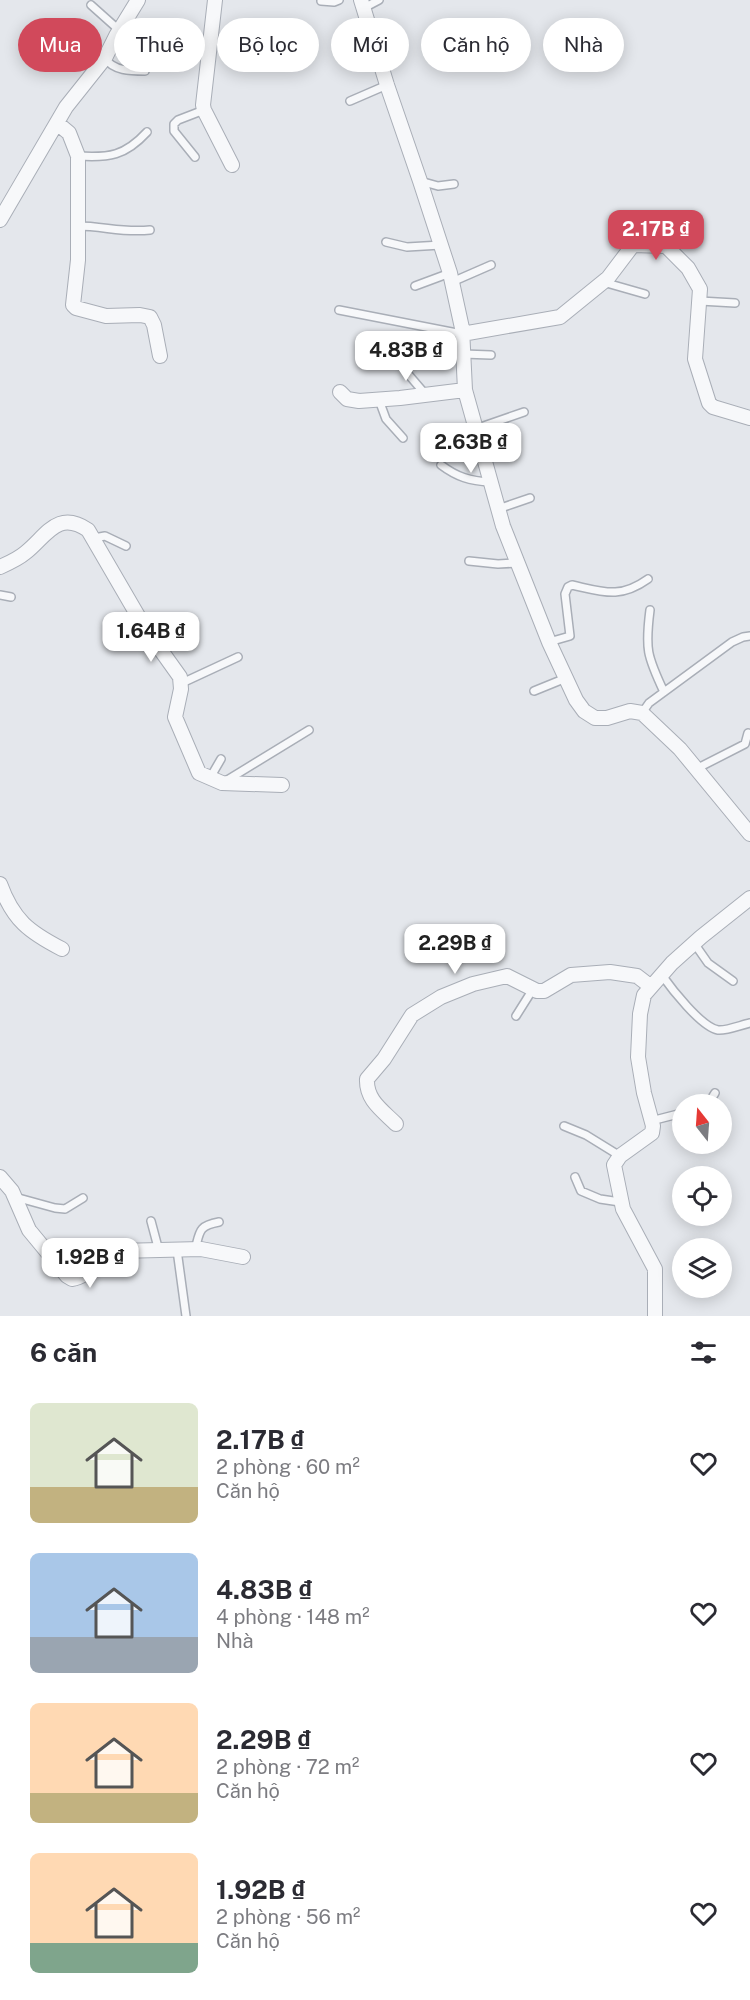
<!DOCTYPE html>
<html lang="vi">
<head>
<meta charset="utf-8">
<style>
	body { margin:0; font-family:"Public Sans",sans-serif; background:#f7f7f7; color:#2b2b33; height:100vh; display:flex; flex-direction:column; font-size:22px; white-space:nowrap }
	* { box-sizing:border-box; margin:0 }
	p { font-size:20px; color:#7c7c81 }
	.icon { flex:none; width:33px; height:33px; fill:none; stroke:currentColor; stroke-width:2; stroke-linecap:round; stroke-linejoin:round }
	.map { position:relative; height:1316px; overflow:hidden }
	.panel { display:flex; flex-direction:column; background:#fff; flex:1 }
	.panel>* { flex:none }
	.banner { position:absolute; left:18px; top:18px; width:714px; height:54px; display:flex; gap:12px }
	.needle { width:39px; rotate:343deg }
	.buttons { position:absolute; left:672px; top:1094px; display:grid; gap:12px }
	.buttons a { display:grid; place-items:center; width:60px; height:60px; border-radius:50%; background:#fff; box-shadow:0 3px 15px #0003; font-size:30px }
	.price { position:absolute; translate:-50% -51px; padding:0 14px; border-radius:12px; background:#fff; color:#222; font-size:20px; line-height:39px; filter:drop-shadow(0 2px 3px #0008) }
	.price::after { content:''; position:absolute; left:50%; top:36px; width:18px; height:14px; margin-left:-9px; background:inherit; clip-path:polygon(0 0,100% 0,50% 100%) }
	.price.on { background:#d1495b; color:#fff }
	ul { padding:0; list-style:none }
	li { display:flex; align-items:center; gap:18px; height:150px; padding:0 30px }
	li span { display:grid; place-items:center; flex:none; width:168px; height:120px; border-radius:9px; color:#555 }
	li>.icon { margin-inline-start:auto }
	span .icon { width:72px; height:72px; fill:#fffc; stroke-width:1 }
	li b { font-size:26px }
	h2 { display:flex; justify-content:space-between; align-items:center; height:72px; padding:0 30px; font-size:26px }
	.tag { padding:0 21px; border-radius:27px; background:#fff; box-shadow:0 3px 15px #0003; font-size:21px; line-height:54px }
	.tag.on { background:#d1495b; color:#fff }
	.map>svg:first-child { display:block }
</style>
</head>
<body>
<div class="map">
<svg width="750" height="1316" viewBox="0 0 750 1316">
	<rect width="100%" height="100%" fill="#e4e7ec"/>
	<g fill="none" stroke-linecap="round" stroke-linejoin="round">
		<defs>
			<path id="lane" d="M321 1 334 2 339 0
				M91 5 119 30
				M362 9 379 0
				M105 58C113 71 131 71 145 71
				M350 101 387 85
				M78 156C109 158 125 156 147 132
				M195 157 174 131V124L178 120 204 110
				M420 181 438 186 454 184
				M77 226C104 226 122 233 150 230
				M386 242 407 247 441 245
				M452 282 491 265
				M603 282 645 294
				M415 286 450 273
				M700 301 735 303
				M339 310 462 334
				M463 354 491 355
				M408 374 426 395
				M379 400 386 419 403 438
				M475 429 524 412
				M441 465C457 477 470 481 490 482
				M498 509 530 498
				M94 538 105 536 126 546
				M469 561 498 564 517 563
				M0 595 11 597
				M650 610C645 649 647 656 664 692
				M549 642 570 636 565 594 568 587 572 585C604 592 620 599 648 579
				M157 644 185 632
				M182 683 238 657
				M534 691 566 678
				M642 713 649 703 732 642 743 637 750 636
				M696 769 745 744 748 733
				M210 778 221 759
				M224 782 309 730
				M694 943 708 963 733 981
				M661 974C671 988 701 1027 718 1030 726 1031 741 1025 750 1023
				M516 1016 533 989
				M708 1104 715 1093
				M651 1121 682 1113
				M564 1126 586 1135 620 1156
				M575 1177 581 1191 600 1199 620 1202
				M15 1197 55 1208 65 1209 83 1198
				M151 1221 159 1251
				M177 1250 186 1316
				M195 1250C200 1231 198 1226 219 1222"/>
			<path id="street" d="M215 0 203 105 204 110 232 165
				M361 0 387 85 420 181 450 273 462 328 465 390 503 526 549 642 576 700 584 711 595 718H607L630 711 642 713 680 749 750 834
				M57 123 69 133 78 156V260L73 305 76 308 106 316 140 315 150 317 154 325 160 356
				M0 220 66 107 105 58 116 36 138 0
				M462 334 560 317 608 278 633 245 666 246 688 268 700 289 695 359 709 403 713 407 750 418
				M340 392 347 399 359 401 400 398 465 390
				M0 567C9 563 18 559 25 553 46 537 57 509 88 530L145 628 180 677 181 689 175 717 199 773 222 783 282 785
				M0 884C13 920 29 932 62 949
				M396 1124C382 1110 366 1100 367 1079L384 1059 412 1015 441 997 473 984 507 976 537 991H544L571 975 610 972 637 976 650 986
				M0 1177 12 1191 29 1230 67 1276 72 1279C90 1277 99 1255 118 1251L201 1249 243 1257
				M655 1316V1269L623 1209 614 1165 620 1156 652 1133 653 1126 644 1093 638 1057 640 1014 644 995 672 963 701 937 750 898"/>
		</defs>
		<!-- lane casing -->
		<use href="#lane" stroke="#a9aeb7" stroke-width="10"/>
		<!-- street casing -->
		<use href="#street" stroke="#a9aeb7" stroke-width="16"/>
		<!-- lane -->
		<use href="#lane" stroke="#f7f8fa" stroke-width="7"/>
		<!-- street -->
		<use href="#street" stroke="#f7f8fa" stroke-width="14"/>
	</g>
</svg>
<div class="buttons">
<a><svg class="needle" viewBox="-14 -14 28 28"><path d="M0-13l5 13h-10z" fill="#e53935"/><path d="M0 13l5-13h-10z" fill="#7c7c81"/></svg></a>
<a><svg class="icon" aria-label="locate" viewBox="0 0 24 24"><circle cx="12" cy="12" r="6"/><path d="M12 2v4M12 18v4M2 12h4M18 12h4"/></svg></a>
<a><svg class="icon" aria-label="layers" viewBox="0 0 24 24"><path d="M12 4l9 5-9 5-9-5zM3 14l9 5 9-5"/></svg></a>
</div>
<b class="price on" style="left:656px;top:261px">2.17B ₫</b>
<b class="price" style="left:406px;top:382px">4.83B ₫</b>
<b class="price" style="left:471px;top:474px">2.63B ₫</b>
<b class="price" style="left:151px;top:663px">1.64B ₫</b>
<b class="price" style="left:455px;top:975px">2.29B ₫</b>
<b class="price" style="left:90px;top:1289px">1.92B ₫</b>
<div class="banner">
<a class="tag on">Mua</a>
<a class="tag">Thuê</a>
<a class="tag">Bộ lọc</a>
<a class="tag">Mới</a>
<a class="tag">Căn hộ</a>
<a class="tag">Nhà</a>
</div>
</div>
<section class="panel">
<h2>6 căn<svg class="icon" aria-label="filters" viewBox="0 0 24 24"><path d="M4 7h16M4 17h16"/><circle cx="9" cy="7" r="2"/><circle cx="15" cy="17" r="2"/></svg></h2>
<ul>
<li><span style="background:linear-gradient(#dfe7d0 70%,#c2b280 0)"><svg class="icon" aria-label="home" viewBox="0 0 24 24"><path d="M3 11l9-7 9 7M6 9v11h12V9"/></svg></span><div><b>2.17B ₫</b><p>2 phòng · 60 m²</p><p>Căn hộ</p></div><svg class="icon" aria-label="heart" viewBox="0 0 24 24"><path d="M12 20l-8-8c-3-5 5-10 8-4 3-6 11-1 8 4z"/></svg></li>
<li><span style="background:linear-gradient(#a9c7e8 70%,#9aa5b1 0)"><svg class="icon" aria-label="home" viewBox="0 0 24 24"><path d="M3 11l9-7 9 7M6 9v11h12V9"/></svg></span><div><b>4.83B ₫</b><p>4 phòng · 148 m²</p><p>Nhà</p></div><svg class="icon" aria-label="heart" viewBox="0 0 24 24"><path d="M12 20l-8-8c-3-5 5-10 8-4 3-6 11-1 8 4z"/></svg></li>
<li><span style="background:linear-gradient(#ffd9b3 75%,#c2b280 0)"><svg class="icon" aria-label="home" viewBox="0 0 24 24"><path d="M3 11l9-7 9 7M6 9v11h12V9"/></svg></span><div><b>2.29B ₫</b><p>2 phòng · 72 m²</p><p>Căn hộ</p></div><svg class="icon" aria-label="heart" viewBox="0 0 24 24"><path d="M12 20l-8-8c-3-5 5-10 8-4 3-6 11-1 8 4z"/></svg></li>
<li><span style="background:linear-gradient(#ffd9b3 75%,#7fa58c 0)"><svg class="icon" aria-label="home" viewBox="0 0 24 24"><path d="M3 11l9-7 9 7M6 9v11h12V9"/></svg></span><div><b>1.92B ₫</b><p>2 phòng · 56 m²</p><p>Căn hộ</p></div><svg class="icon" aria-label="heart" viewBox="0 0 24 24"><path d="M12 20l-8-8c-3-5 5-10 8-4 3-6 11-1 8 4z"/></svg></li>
</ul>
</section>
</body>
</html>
